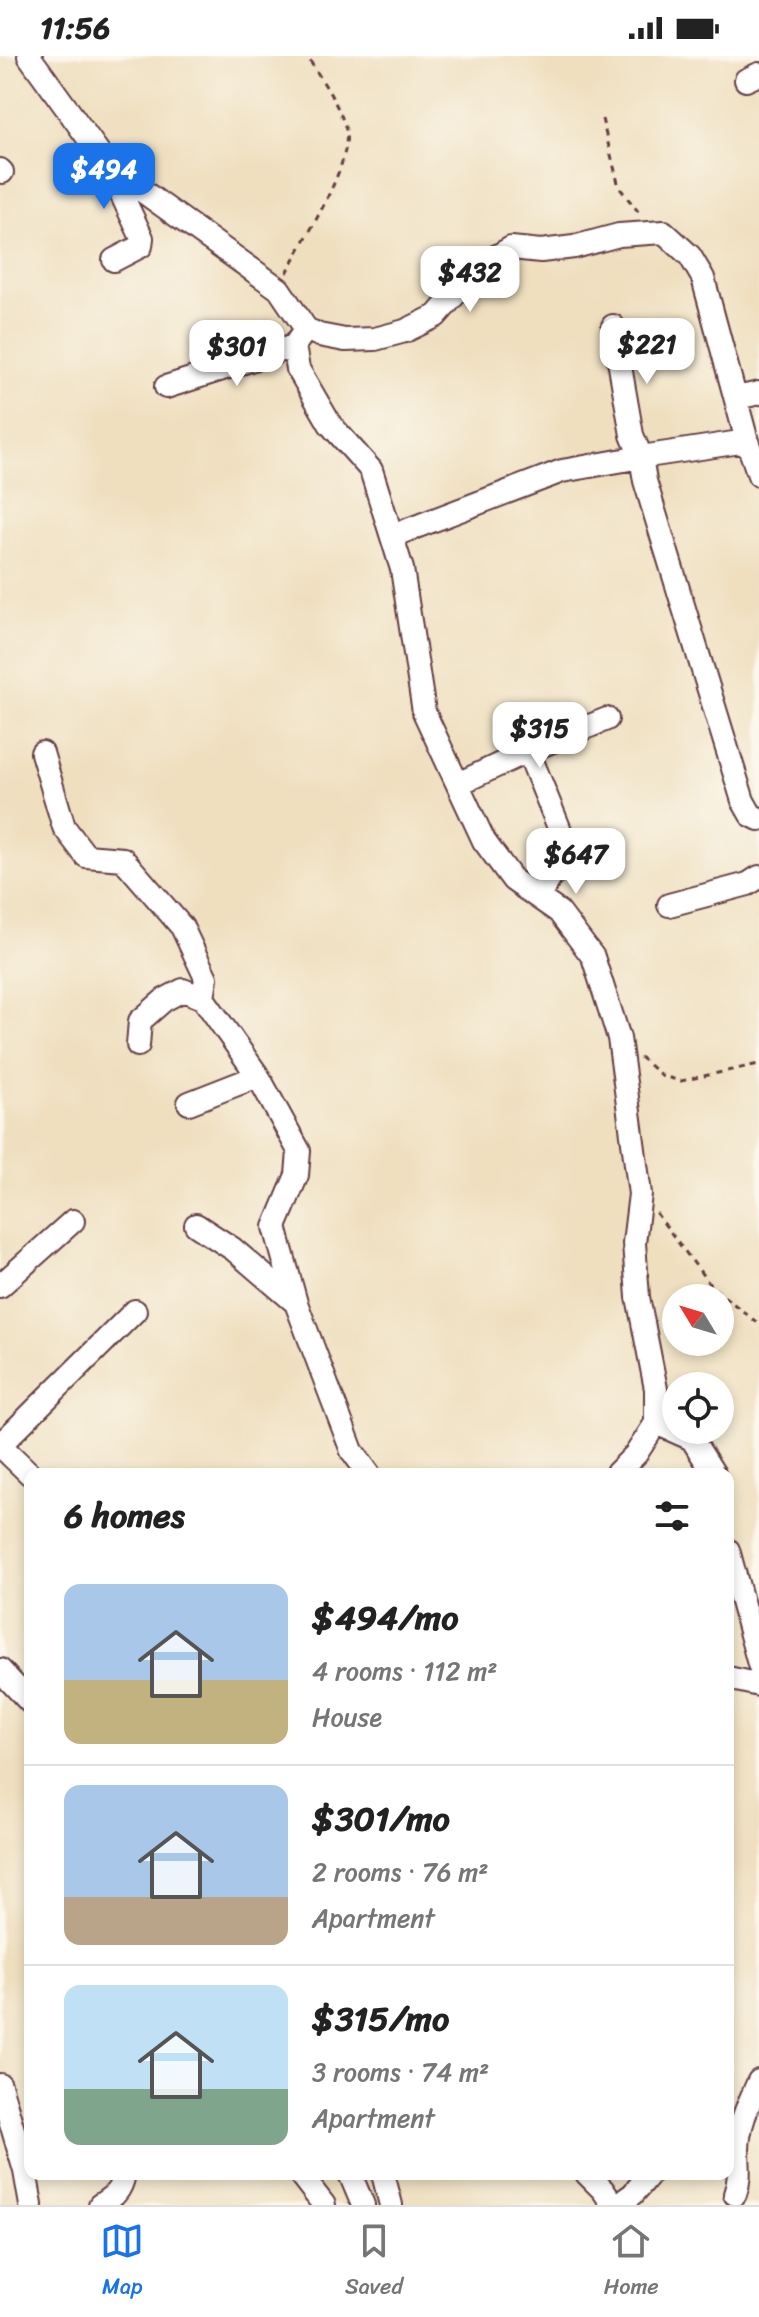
<!DOCTYPE html>
<html lang="en">
<head>
<meta charset="utf-8">
<style>
	body { margin:0; font-family:Sriracha,sans-serif; background:#f6f6f6; color:#222; height:100vh; display:flex; flex-direction:column; font-size:30px; white-space:nowrap }
	* { box-sizing:border-box; margin:0 }
	p { font-size:26px; color:#767676 }
	.icon { flex:none; width:44px; height:44px; fill:none; stroke:currentColor; stroke-width:2; stroke-linecap:round; stroke-linejoin:round }
	.map { position:relative; flex:1; overflow:hidden }
	.panel { position:absolute; left:24px; top:1412px; width:710px; height:712px; display:flex; flex-direction:column; background:#fff; border-radius:16px; box-shadow:0 4px 12px #0003 }
	.panel>* { flex:none }
	.needle { width:52px; rotate:308deg }
	.buttons { position:absolute; left:662px; top:1228px; display:grid; gap:16px }
	.buttons a { display:grid; place-items:center; width:72px; height:72px; border-radius:50%; background:#fff; box-shadow:0 4px 12px #0003; font-size:40px }
	.price { position:absolute; translate:-50% -68px; padding:0 18px; border-radius:16px; background:#fff; color:#222; font-size:26px; line-height:52px; filter:drop-shadow(0 2px 4px #0008) }
	.price::after { content:''; position:absolute; left:50%; top:48px; width:24px; height:18px; margin-left:-12px; background:inherit; clip-path:polygon(0 0,100% 0,50% 100%) }
	.price.active { background:#1a73e8; color:#fff }
	ul { padding:0; list-style:none }
	li { display:flex; align-items:center; gap:24px; height:200px; padding:0 40px }
	li+li { border-top:2px solid #e0e0e0 }
	li span { display:grid; place-items:center; flex:none; width:224px; height:160px; border-radius:16px; color:#555 }
	li>.icon { margin-inline-start:auto }
	span .icon { width:96px; height:96px; fill:#fffc; stroke-width:1 }
	li b { font-size:34px }
	h2 { display:flex; justify-content:space-between; align-items:center; height:96px; padding:0 40px; font-size:34px }
	.status { display:flex; justify-content:space-between; align-items:center; height:56px; padding:0 40px; background:#fff; direction:ltr }
	.status svg { height:22px; fill:currentColor }
	.tab-bar { display:flex; justify-content:space-around; align-items:center; height:112px; border-top:2px solid #e0e0e0; background:#fff; font-size:22px; color:#767676 }
	.tab-bar a { display:grid; justify-items:center; gap:4px }
	.tab-bar .active { color:#1a73e8 }
	.map>svg:first-child { display:block }
</style>
</head>
<body>
<div class="status"><b>11:56</b><svg viewBox="0 0 49 12"><path d="M0 12V9h3v3zM5 12V6h3v6zM10 12V3h3v9zM15 12V0h3v12zM26 1h20v11H26zM47 4h2v5h-2z"/></svg></div>
<div class="map">
<svg width="759" height="2149" viewBox="0 0 759 2149">
	<rect width="100%" height="100%" fill="#fbf7ec"/>
	<filter id="ink" filterUnits="userSpaceOnUse"><feTurbulence type="fractalNoise" baseFrequency=".0125" numOctaves="2"/><feDisplacementMap in="SourceGraphic" scale="16" xChannelSelector="R" yChannelSelector="G"/><feConvolveMatrix kernelMatrix="1 2 1 2 8 2 1 2 1" color-interpolation-filters="sRGB"/></filter>
	<filter id="wash" filterUnits="userSpaceOnUse"><feTurbulence type="fractalNoise" baseFrequency=".006" numOctaves="4" result="noise"/><feDisplacementMap in="SourceGraphic" scale="32" xChannelSelector="R" yChannelSelector="G"/><feGaussianBlur stdDeviation="1.8" result="paint"/><feColorMatrix in="noise" values="0 0 0 0 0 0 0 0 0 0 0 0 0 0 0 0 0 1.4 0 .05"/><feComposite in="paint" operator="in"/></filter>
	<g filter="url(#wash)">
		<rect width="100%" height="100%" fill="#efdfbf"/>
	</g>
	<g filter="url(#ink)">
		<g fill="none" stroke-linecap="round" stroke-linejoin="round">
			<defs>
				<path id="minor" d="M29 0 109 111 279 233 306 273 319 279 345 284 375 283 405 275 436 260 480 210 511 192 541 195 574 191 619 179 664 176 690 200 703 222 747 385 759 419
					M746 24 759 18
					M0 114 2 116
					M111 116 142 182 141 190 114 204
					M306 273 294 290 298 313 330 368 371 414 402 513 424 656 484 785 513 824 559 856 593 901 619 982 640 1138 634 1187 638 1241 656 1333V1367L636 1398 616 1418
					M166 331 294 290
					M737 342 759 337
					M747 385 641 401 645 425 743 745 751 759 759 763
					M392 480 562 415 641 401 632 379 613 270
					M528 695 568 794 538 841
					M42 697 64 771 86 800 123 803 182 871 206 922 203 942 258 1020
					M458 728 528 695 607 663
					M669 849 748 828 759 821
					M138 989 140 965 164 944 183 934 203 942
					M189 1047 258 1020 299 1095 297 1119 275 1171 296 1247 352 1395 369 1418
					M196 1169 233 1193 296 1247
					M0 1230 73 1165
					M656 1367 692 1383 714 1418
					M30 1418 0 1389 135 1255
					M728 1494 759 1608
					M0 1614 30 1646
					M728 1622 759 1629
					M0 2029 25 2115 31 2149
					M300 2118 324 2149
					M350 2118 363 2149
					M383 2118 391 2149
					M587 2118 603 2134 613 2149
					M735 2138C741 2122 738 2110 738 2094 738 2069 749 2047 759 2025
					M100 2149C114 2140 121 2135 124 2118
					M618 2149 633 2138 650 2118"/>
			</defs>
			<!-- minor casing -->
			<use href="#minor" stroke="#633c41" stroke-width="26"/>
			<!-- path -->
			<path stroke="#633c41" stroke-width="3" stroke-dasharray="6 6" stroke-linecap="butt" d="M602 63 619 131 640 158
				M287 217C303 184 356 105 345 70 337 45 320 22 307 0
				M640 1001 662 1020 681 1025 759 1008
				M656 1157 711 1230 759 1268"/>
			<!-- minor -->
			<use href="#minor" stroke="#fff" stroke-width="22"/>
		</g>
	</g>
</svg>
<div class="buttons">
<a><svg class="needle" viewBox="-14 -14 28 28"><path d="M0-13l5 13h-10z" fill="#e53935"/><path d="M0 13l5-13h-10z" fill="#767676"/></svg></a>
<a><svg class="icon" aria-label="locate" viewBox="0 0 24 24"><circle cx="12" cy="12" r="6"/><path d="M12 2v4M12 18v4M2 12h4M18 12h4"/></svg></a>
</div>
<b class="price active" style="left:104px;top:155px">$494</b>
<b class="price" style="left:470px;top:258px">$432</b>
<b class="price" style="left:647px;top:330px">$221</b>
<b class="price" style="left:237px;top:332px">$301</b>
<b class="price" style="left:540px;top:714px">$315</b>
<b class="price" style="left:576px;top:840px">$647</b>
<section class="panel">
<h2>6 homes<svg class="icon" aria-label="filters" viewBox="0 0 24 24"><path d="M4 7h16M4 17h16"/><circle cx="9" cy="7" r="2"/><circle cx="15" cy="17" r="2"/></svg></h2>
<ul>
<li><span style="background:linear-gradient(#a9c7e8 60%,#c2b280 0)"><svg class="icon" aria-label="home" viewBox="0 0 24 24"><path d="M3 11l9-7 9 7M6 9v11h12V9"/></svg></span><div><b>$494/mo</b><p>4 rooms · 112 m²</p><p>House</p></div></li>
<li><span style="background:linear-gradient(#a9c7e8 70%,#b9a48a 0)"><svg class="icon" aria-label="home" viewBox="0 0 24 24"><path d="M3 11l9-7 9 7M6 9v11h12V9"/></svg></span><div><b>$301/mo</b><p>2 rooms · 76 m²</p><p>Apartment</p></div></li>
<li><span style="background:linear-gradient(#bfe0f5 65%,#7fa58c 0)"><svg class="icon" aria-label="home" viewBox="0 0 24 24"><path d="M3 11l9-7 9 7M6 9v11h12V9"/></svg></span><div><b>$315/mo</b><p>3 rooms · 74 m²</p><p>Apartment</p></div></li>
</ul>
</section>
</div>
<nav class="tab-bar">
<a class="active"><svg class="icon" aria-label="map" viewBox="0 0 24 24"><path d="M3 6l6-2 6 2 6-2v14l-6 2-6-2-6 2zM9 4v14M15 6v14"/></svg>Map</a>
<a><svg class="icon" aria-label="saved" viewBox="0 0 24 24"><path d="M7 4h10v16l-5-4-5 4z"/></svg>Saved</a>
<a><svg class="icon" aria-label="home" viewBox="0 0 24 24"><path d="M3 11l9-7 9 7M6 9v11h12V9"/></svg>Home</a>
</nav>
</body>
</html>
